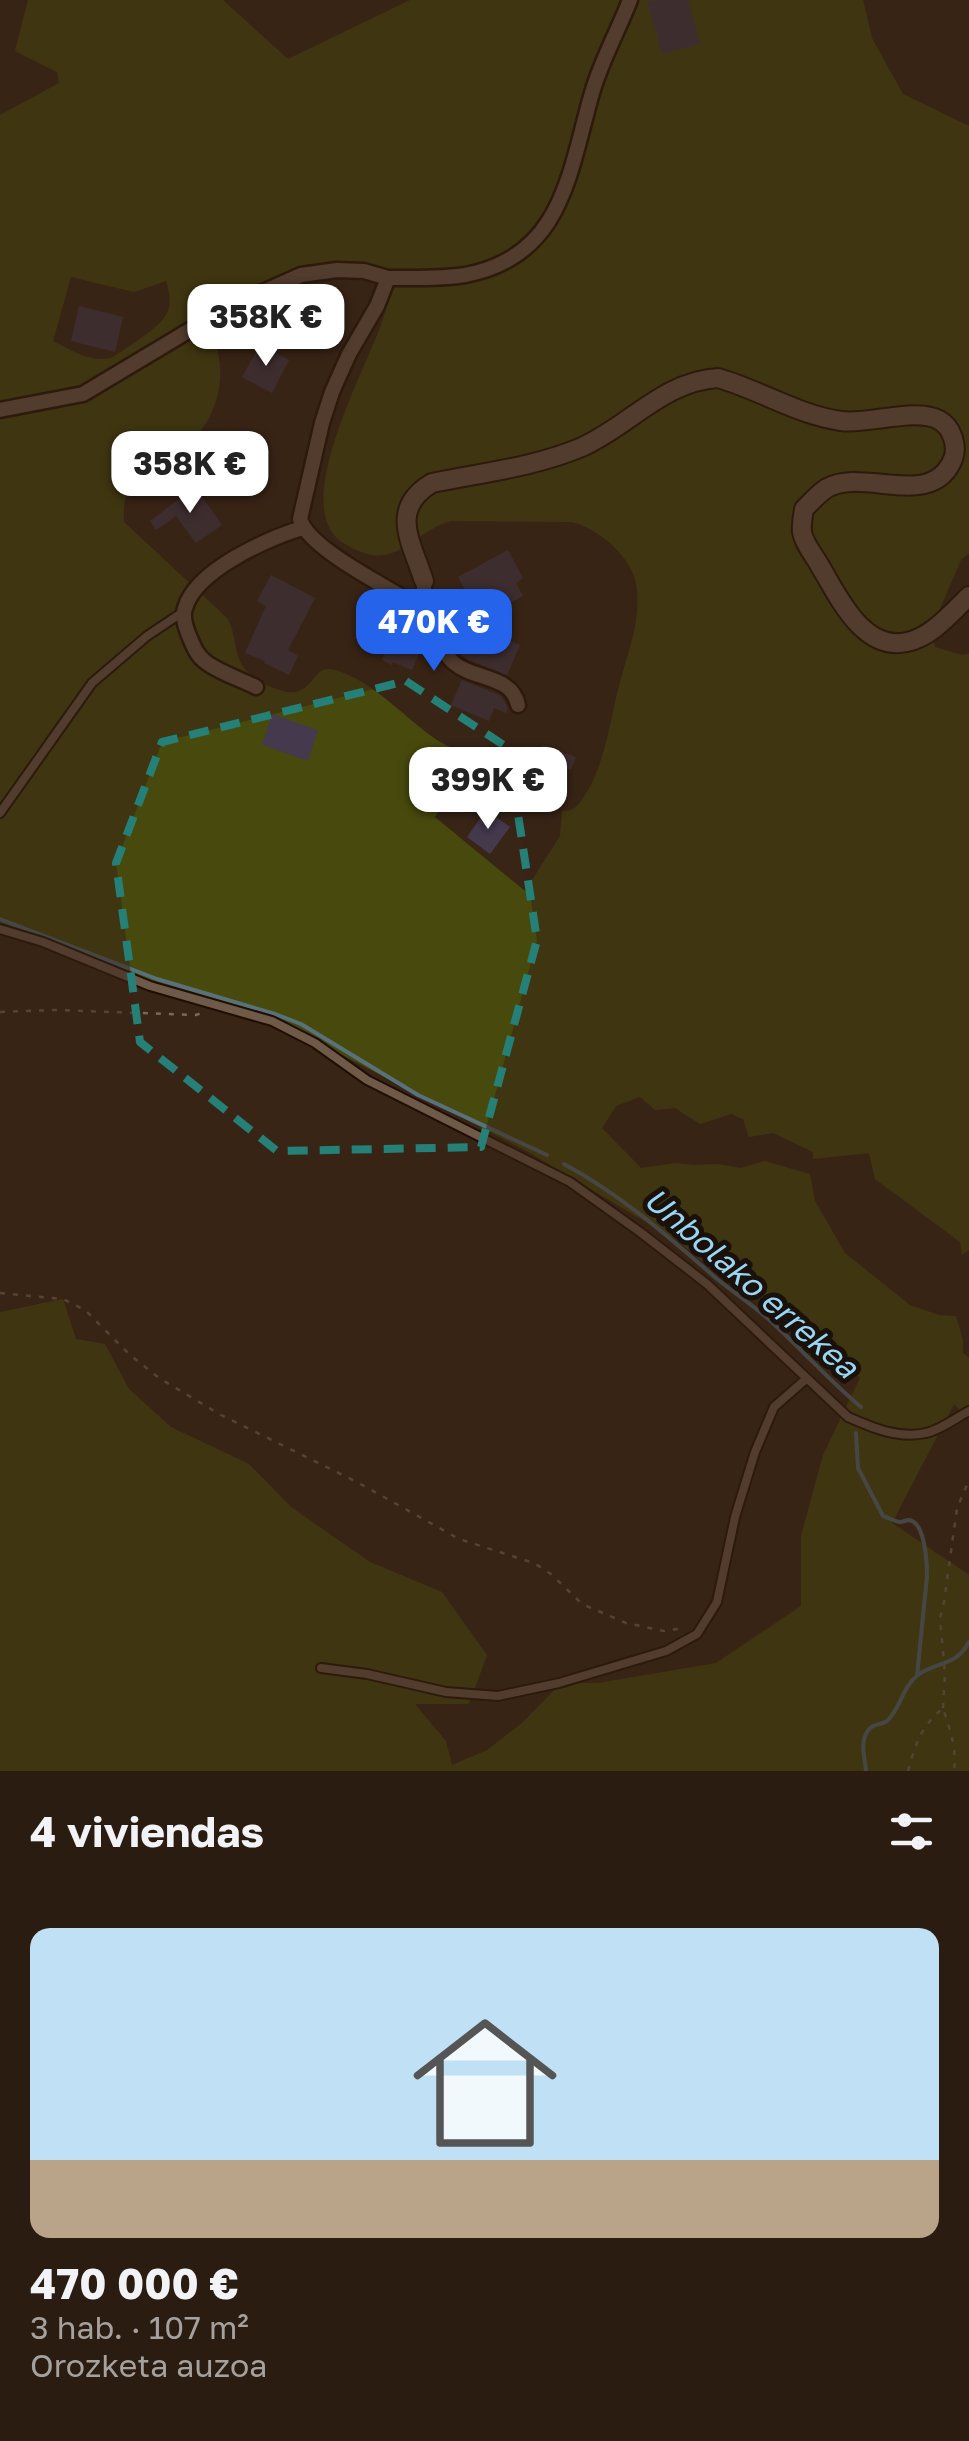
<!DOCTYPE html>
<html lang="es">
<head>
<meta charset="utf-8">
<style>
	body { margin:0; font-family:"Golos Text",sans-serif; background:#322519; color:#f1f3f6; height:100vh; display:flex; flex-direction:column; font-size:38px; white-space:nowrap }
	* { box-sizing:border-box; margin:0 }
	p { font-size:32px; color:#a5a19f }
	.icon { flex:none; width:55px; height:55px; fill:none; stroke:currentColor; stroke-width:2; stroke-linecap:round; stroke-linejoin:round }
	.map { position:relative; height:1771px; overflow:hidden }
	.side { display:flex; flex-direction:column; background:#2a1c10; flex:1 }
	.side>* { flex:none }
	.price { position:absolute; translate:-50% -85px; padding:0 22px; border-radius:20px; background:#fff; color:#222; font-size:32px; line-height:65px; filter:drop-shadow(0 2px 5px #0008) }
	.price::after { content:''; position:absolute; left:50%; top:60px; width:30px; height:22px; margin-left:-15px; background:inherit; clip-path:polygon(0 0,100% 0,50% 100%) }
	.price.selected { background:#2563eb; color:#fff }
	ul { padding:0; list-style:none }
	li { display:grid; align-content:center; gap:20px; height:530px; padding:0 30px }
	li span { display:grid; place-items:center; height:310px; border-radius:20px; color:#555 }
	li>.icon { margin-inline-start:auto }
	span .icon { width:180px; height:180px; fill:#fffc; stroke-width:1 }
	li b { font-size:42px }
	h2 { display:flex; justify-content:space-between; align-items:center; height:120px; padding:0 30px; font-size:42px }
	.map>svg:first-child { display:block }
</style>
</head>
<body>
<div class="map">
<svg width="969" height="1771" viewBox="0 0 969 1771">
	<rect width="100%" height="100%" fill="#382516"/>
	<!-- green -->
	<path fill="#484a0d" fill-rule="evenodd" d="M28 0H223L288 59 410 0H863L872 38 903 94 969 126V553L961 560 931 629 935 647 962 655 969 654V1250L962 1255 960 1242 875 1179 869 1153 813 1159V1152L773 1133 749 1137 743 1119 731 1114 700 1124 675 1108 655 1110 640 1097 616 1106 602 1128 641 1168 676 1163 693 1165 717 1164 741 1168 765 1161 810 1174 815 1201 845 1253 910 1305 939 1315 956 1316 963 1340V1353L969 1358V1420L954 1404 892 1523 969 1575V1771H0V1312L63 1299 76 1339 105 1344 129 1389 171 1427 249 1464 291 1507 370 1562 442 1592 487 1655 469 1704H415L446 1741 452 1765 487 1750 522 1723 561 1683H598L716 1663 801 1606V1536L823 1455 860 1378 805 1320 778 1297 748 1298 676 1240 530 1153 346 1057 250 1013 146 980 29 928 0 933V115L59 83 57 72 15 51ZM390 274C388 289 388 305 383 319 369 365 283 514 347 545 357 551 371 557 383 555 409 551 426 527 451 521L571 522C598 528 630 555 636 583 643 619 626 656 618 690 609 726 604 770 581 801 575 809 571 811 562 811L560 836 525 891 435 817 471 758C460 751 448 747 437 740 405 718 380 688 344 673 314 660 319 683 299 691 284 697 253 680 244 668 233 653 237 634 227 618L124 522C119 461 177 467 204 426 217 406 223 383 219 359 217 346 213 335 218 321L239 306 305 277ZM71 277 134 292 166 281C175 309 168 318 145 335 134 343 123 351 111 358 90 363 71 350 53 341Z"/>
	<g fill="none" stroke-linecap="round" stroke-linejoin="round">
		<!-- stream -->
		<path stroke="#58717c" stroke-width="4" d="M0 919 157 979 275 1014 301 1024 418 1095 547 1155
			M564 1164C620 1194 669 1237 717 1279 737 1295 759 1309 777 1327 806 1354 830 1381 861 1407
			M856 1433 858 1468 883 1516C889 1518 894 1521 900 1522 903 1522 906 1520 909 1520 925 1522 927 1562 927 1576L917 1676
			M866 1771C865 1758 860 1744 867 1732 872 1723 879 1726 887 1721 900 1710 902 1687 918 1675 937 1661 956 1667 969 1642"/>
	</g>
	<!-- building -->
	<path fill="#45394e" d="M656 0H688L700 44 662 54 647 2Z
		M316 297 345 301 340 334 311 330Z
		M79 306 123 317 115 352 71 341Z
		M260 345 289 360 272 393 242 377Z
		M195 487 222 525 196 543 176 516 156 530 150 521Z
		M508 550 523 578 516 583 523 596 481 619 458 577Z
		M271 575 315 598 288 650 298 656 289 675 264 663 265 661 245 653 266 606 257 601Z
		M467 623 520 645 507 675 467 659 457 651Z
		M392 639 420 651 412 670 393 662 392 665 382 660Z
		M462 680 501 696 508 708 506 713 494 708 489 721 451 705Z
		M272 714 318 730 308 761 262 745Z
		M543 745 576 757 571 770 558 764 554 773 521 760 526 746 540 751Z
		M486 810 510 827 490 854 467 837Z"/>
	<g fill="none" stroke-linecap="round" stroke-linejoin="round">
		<defs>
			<path id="service" d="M0 813 92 683 147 636 183 612
				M0 929 43 942 150 986 272 1021 315 1043 367 1080 570 1182 640 1232 707 1284 848 1417C873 1428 898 1439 926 1433 940 1430 956 1418 969 1411
				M321 1668 367 1674 446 1692 498 1696 559 1683 666 1651 697 1634 717 1602 735 1517 755 1452 774 1407 806 1379"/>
			<path id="minor" d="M388 278C414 278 440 279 465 275 563 257 569 172 592 93 601 61 618 31 630 0
				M0 410 83 394 225 309 301 275 337 270 364 271 388 278 377 306 349 354 332 392 322 423 300 519C308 547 378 582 404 598H420L424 591V581
				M420 598C428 614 441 653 454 663 474 680 512 675 518 705
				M256 687C240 679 221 673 207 663 198 657 194 648 190 638 186 629 182 617 185 608 196 570 267 539 302 528"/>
			<path id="tertiary" d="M424 581C412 543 388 509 432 483 481 473 535 467 582 447 629 426 664 381 718 378 760 390 798 415 841 421 869 425 915 407 939 420 952 427 958 446 953 459 932 511 863 467 827 488 819 493 811 502 804 509 803 516 801 524 802 532 804 544 814 555 820 566 838 596 863 652 907 642 932 637 952 612 969 596"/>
		</defs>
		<!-- service casing -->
		<use href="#service" stroke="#1f0e02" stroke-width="12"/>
		<!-- minor casing -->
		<use href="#minor" stroke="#1f0e02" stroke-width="19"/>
		<!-- tertiary casing -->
		<use href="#tertiary" stroke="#1f0e02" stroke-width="22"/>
		<!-- path -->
		<path stroke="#79685b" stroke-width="2.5" stroke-dasharray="5 8" stroke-linecap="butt" d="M0 1012 55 1010 196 1015 201 1013
			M0 1293 63 1299 85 1310 129 1354 159 1378 221 1415 357 1482 459 1539 534 1563 551 1574 582 1604 626 1623 664 1631 684 1628
			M943 1708 945 1674 940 1618 944 1602 957 1508 969 1480
			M908 1771C916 1743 920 1728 943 1708 950 1730 957 1748 954 1771"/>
		<!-- service -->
		<use href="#service" stroke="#6f5949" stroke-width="8"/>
		<!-- minor -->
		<use href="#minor" stroke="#6f5949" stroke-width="14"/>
		<!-- tertiary -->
		<use href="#tertiary" stroke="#6f5949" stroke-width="18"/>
	</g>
	<!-- marked area -->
	<path d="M0 0H969V1771H0ZM406 681 508 748 537 940 481 1147 277 1151 140 1042 116 863 162 742Z" fill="#382516" fill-opacity=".55" fill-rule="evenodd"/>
	<path fill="none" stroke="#258078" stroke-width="8" stroke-dasharray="20 12" stroke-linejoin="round" d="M406 681 508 748 537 940 481 1147 277 1151 140 1042 116 863 162 742Z"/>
	<g text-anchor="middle" stroke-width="10" stroke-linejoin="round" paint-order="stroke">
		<!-- water labels -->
		<g font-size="32" font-style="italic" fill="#99d6f6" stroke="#19110a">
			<text transform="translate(751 1283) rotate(41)" y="11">Unbolako errekea</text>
		</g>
	</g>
</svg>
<b class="price" style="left:266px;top:369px">358K €</b>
<b class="price" style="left:190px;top:516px">358K €</b>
<b class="price selected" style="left:434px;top:674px">470K €</b>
<b class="price" style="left:488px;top:832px">399K €</b>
</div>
<section class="side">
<h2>4 viviendas<svg class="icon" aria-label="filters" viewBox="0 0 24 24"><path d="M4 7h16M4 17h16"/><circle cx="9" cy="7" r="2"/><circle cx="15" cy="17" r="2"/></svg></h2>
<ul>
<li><span style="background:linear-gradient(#bfe0f5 75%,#b9a48a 0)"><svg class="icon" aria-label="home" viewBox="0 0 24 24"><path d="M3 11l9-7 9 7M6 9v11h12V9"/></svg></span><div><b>470 000 €</b><p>3 hab. · 107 m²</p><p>Orozketa auzoa</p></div></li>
</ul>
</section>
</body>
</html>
